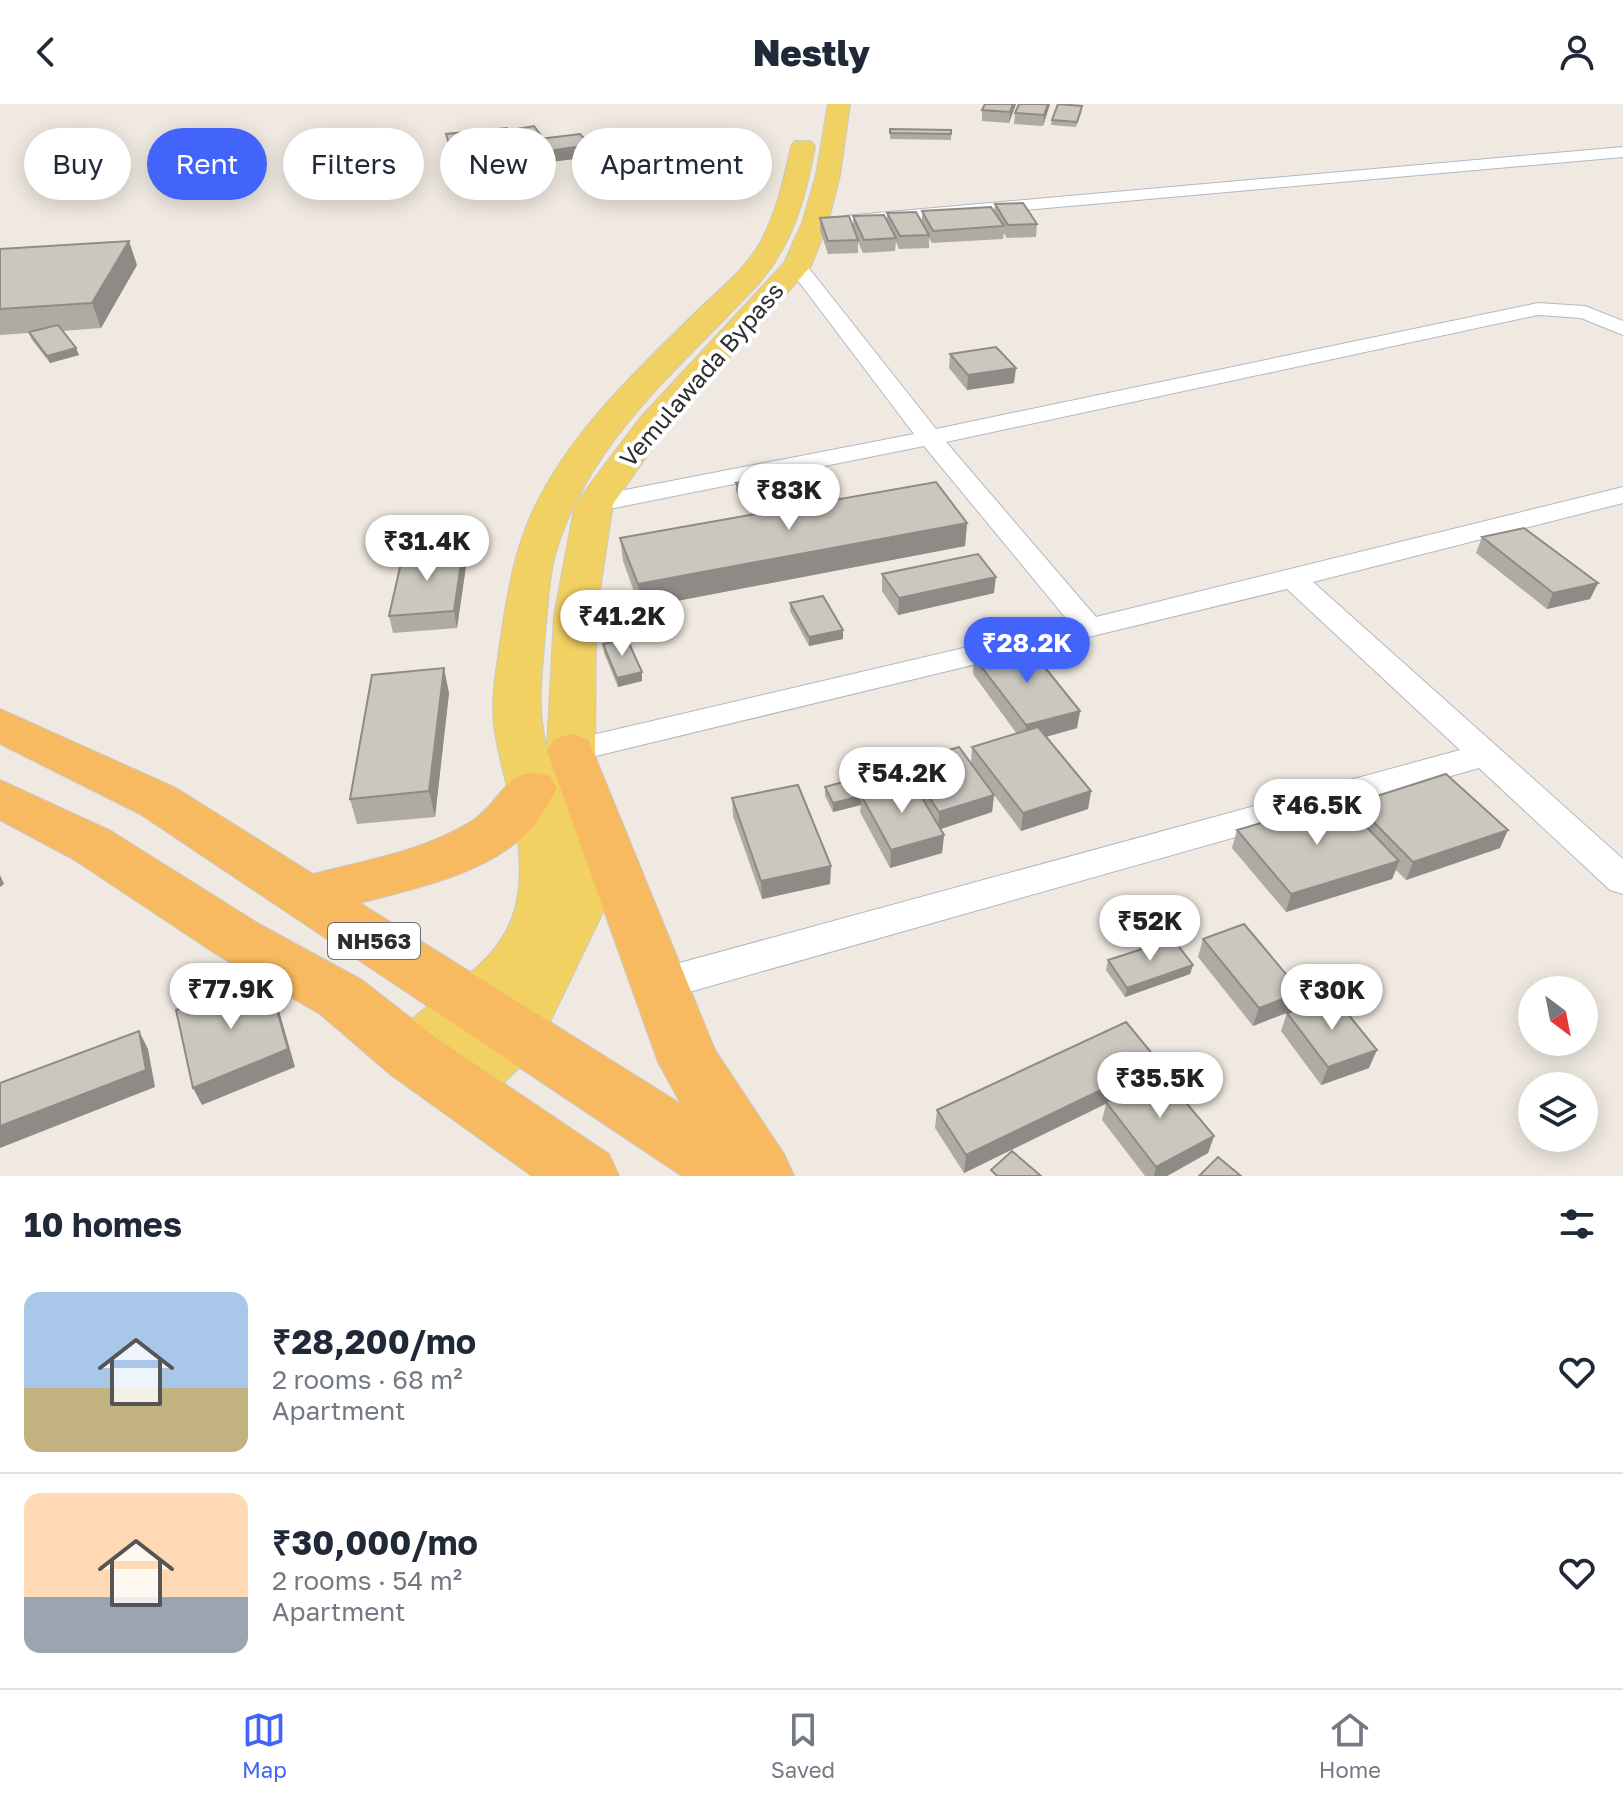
<!DOCTYPE html>
<html lang="en">
<head>
<meta charset="utf-8">
<style>
	body { margin:0; font-family:"Golos Text",sans-serif; background:#f6f6f7; color:#1f2937; height:100vh; display:flex; flex-direction:column; font-size:30px; white-space:nowrap }
	* { box-sizing:border-box; margin:0 }
	p { font-size:26px; color:#747a83 }
	.icon { flex:none; width:44px; height:44px; fill:none; stroke:currentColor; stroke-width:2; stroke-linecap:round; stroke-linejoin:round }
	.map { position:relative; height:1072px; overflow:hidden }
	.panel { display:flex; flex-direction:column; background:#fff; flex:1 }
	.panel>* { flex:none }
	.hud { position:absolute; left:24px; top:24px; width:800px; height:72px; display:flex; gap:16px }
	.needle { width:52px; rotate:148deg }
	.tools { position:absolute; left:1518px; top:872px; display:grid; gap:16px }
	.tools a { display:grid; place-items:center; width:80px; height:80px; border-radius:50%; background:#fff; box-shadow:0 4px 20px #0003; font-size:40px }
	.price { position:absolute; translate:-50% -68px; padding:0 18px; border-radius:28px; background:#fff; color:#222; font-size:26px; line-height:52px; filter:drop-shadow(0 2px 4px #0008) }
	.price::after { content:''; position:absolute; left:50%; top:48px; width:24px; height:18px; margin-left:-12px; background:inherit; clip-path:polygon(0 0,100% 0,50% 100%) }
	.price.current { background:#4264fb; color:#fff }
	ul { padding:0; list-style:none }
	li { display:flex; align-items:center; gap:24px; height:200px; padding:0 24px }
	li+li { border-top:2px solid #e0e1e3 }
	li span { display:grid; place-items:center; flex:none; width:224px; height:160px; border-radius:16px; color:#555 }
	li>.icon { margin-inline-start:auto }
	span .icon { width:96px; height:96px; fill:#fffc; stroke-width:1 }
	li b { font-size:34px }
	h2 { display:flex; justify-content:space-between; align-items:center; height:96px; padding:0 24px; font-size:34px }
	.chip { padding:0 28px; border-radius:36px; background:#fff; box-shadow:0 4px 20px #0003; font-size:28px; line-height:72px }
	.chip.current { background:#4264fb; color:#fff }
	header { display:flex; justify-content:space-between; align-items:center; height:104px; padding:0 24px; background:#fff; font-size:36px; font-weight:800 }
	.menu { display:flex; justify-content:space-around; align-items:center; height:112px; border-top:2px solid #e0e1e3; background:#fff; font-size:22px; color:#747a83 }
	.menu a { display:grid; justify-items:center; gap:4px }
	.menu .current { color:#4264fb }
	.map>svg:first-child { display:block }
</style>
</head>
<body>
<header><svg class="icon" aria-label="back" viewBox="0 0 24 24"><path d="M15 5l-7 7 7 7"/></svg>Nestly<svg class="icon" aria-label="person" viewBox="0 0 24 24"><circle cx="12" cy="8" r="4"/><path d="M4 21q1-7 8-7t8 7"/></svg></header>
<div class="map">
<svg width="1623" height="1072" viewBox="0 0 1623 1072">
	<rect width="100%" height="100%" fill="#efe9e1"/>
	<g fill="none" stroke-linecap="round" stroke-linejoin="round">
		<defs>
			<path id="minor" d="M1623 43V53L844 122 835 117 844 112Z
				M797 156 804 158 936 325 1538 199 1585 202 1623 217V231L1581 214 1538 211 946 338 1096 513 1623 383V399L1313 478 1623 755V790L1610 786 1479 664 661 896 647 891 641 880 647 869 661 864 1460 646 1287 485 571 658 559 655 554 647 559 639 571 636 1070 519 924 342 594 408 585 406 581 400 585 394 594 392 914 330 787 162Z"/>
			<path id="primary" d="M828 0H850L840 71 828 119 811 162 664 328 613 400 596 512 595 647 610 753 606 802 536 947 480 1002 458 1010 436 1002 427 983 432 972 413 978 391 971 382 952C410 895 499 875 516 801 529 743 505 686 495 629 490 597 496 570 500 539 508 485 515 438 542 389 579 320 639 264 694 210 716 188 744 167 760 139 776 110 784 75 791 42L795 37H811L815 42C806 92 794 137 761 177 683 262 588 336 555 451 548 477 548 504 545 530 542 573 536 601 547 644L554 512 575 400 640 314 784 159 802 119 816 71Z"/>
			<path id="trunk" d="M0 605 176 684 313 770C366 756 424 747 472 717 504 696 506 659 550 672L557 684C549 698 541 714 530 726 488 770 416 784 360 799L681 1000 658 958 547 647 554 635 571 630 588 635 715 946 784 1050 794 1072H682L140 710 0 640Z
				M0 676 111 727 259 820 362 876 435 933 609 1050 619 1072H532L391 971 320 910 219 852 73 755 0 716Z"/>
		</defs>
		<!-- minor casing -->
		<use href="#minor" stroke="#b4b7c1" stroke-width="2"/>
		<!-- primary casing -->
		<use href="#primary" stroke="#c9c9c9" stroke-width="2"/>
		<!-- trunk casing -->
		<use href="#trunk" stroke="#c9c9c9" stroke-width="2"/>
		<!-- minor -->
		<use href="#minor" fill="#fff" fill-rule="evenodd"/>
		<!-- primary -->
		<use href="#primary" fill="#f2d163" fill-rule="evenodd"/>
		<!-- trunk -->
		<use href="#trunk" fill="#f8ba60" fill-rule="evenodd"/>
	</g>
	<!-- wall -->
	<path fill="#afaba4" d="M1016 0 1009 19 982 17V6Z
		M1050 0 1043 22 1014 20 1015 9Z
		M1082 7 1076 23 1051 21 1052 16Z
		M517 25 540 30V35L590 41 591 53 541 59 532 47 531 37 523 38 517 30Z
		M890 25 951 26V36L890 35Z
		M995 100 1037 120 1036 133 1007 134 1004 129 1003 135 932 139 929 134V144L899 145 896 138 895 147 863 149 858 138V149L828 150 820 126V114L853 122V112L887 117V109L922 117V107L994 108Z
		M0 145 137 161 101 224 62 227 79 251 50 259 32 236 29 229 0 231Z
		M950 250 1014 279 967 286 949 264Z
		M736 379 791 392 745 401 736 387Z
		M967 419 965 442 640 504 623 457 620 434Z
		M1482 433 1598 479 1590 495 1547 505 1476 449Z
		M463 446 466 462 457 524 393 529 389 512Z
		M882 470 994 489 898 511 882 487Z
		M790 499 843 526V535L809 542 790 507Z
		M603 540 642 568V577L618 583 604 549Z
		M974 553 1080 607 1077 624 1046 633 1091 687 1088 705 1021 727 994 691 992 708 940 725 944 731 942 749 890 764 860 708 861 701 833 708 825 692V683L906 679 905 677 906 659H971L972 643 1017 630 973 570Z
		M449 589 435 713 357 720 350 695Z
		M732 694 831 762 830 780 762 795 733 712Z
		M1355 699 1500 744 1406 776 1396 766 1392 775 1286 808 1232 744 1237 726 1352 708Z
		M1203 835 1294 906 1253 922 1198 853Z
		M1108 856 1193 861 1190 870 1125 893 1106 866Z
		M1287 909 1369 964 1321 981 1281 927Z
		M1155 974 1214 1032 1208 1049 1167 1072H1145L1102 1016 1106 1000 964 1069 935 1024 937 1006Z"/>
	<!-- shaded-wall -->
	<path fill="#8e8b86" d="M1013 0H1016L1009 19 1010 8Z
		M1048 0H1050L1043 22 1044 11Z
		M540 30V36L523 38 522 32Z
		M513 37 514 49 452 55 450 43Z
		M590 41 591 53 541 59 540 48Z
		M129 137 137 161 101 224 92 199Z
		M76 244 79 251 50 259 47 252Z
		M1016 264 1014 279 967 286 968 271Z
		M791 384V392L745 401V393Z
		M967 419 965 442 640 504 638 480Z
		M463 446 466 462 457 524 454 507Z
		M996 473 994 489 898 511 899 494Z
		M1598 479 1590 495 1547 505 1553 489Z
		M843 526V535L809 542V533Z
		M444 564 449 589 435 713 429 687Z
		M642 568V577L618 583 617 574Z
		M1080 607 1077 624 1024 639 1026 621Z
		M1091 687 1088 705 1021 727 1023 709Z
		M994 691 992 708 938 726 939 708Z
		M861 692V701L833 708V699Z
		M1508 726 1500 744 1406 776 1413 758Z
		M944 731 942 749 890 764 891 746Z
		M1399 757 1392 775 1286 808 1291 790Z
		M831 762 830 780 762 795 761 777Z
		M0 771 4 780 0 783Z
		M1193 861 1190 870 1125 893 1127 884Z
		M267 871 274 889 295 963 202 1001 193 984Z
		M1301 888 1294 906 1253 922 1259 904Z
		M139 927 148 945 155 983 0 1044V1022Z
		M1377 946 1369 964 1321 981 1328 963Z
		M1159 958 1154 976 964 1069 966 1051Z
		M1214 1032 1208 1049 1167 1072H1154L1156 1063Z"/>
	<!-- building -->
	<path fill="#cbc7bf" stroke="#8e8b86" stroke-width="2" d="M985 0H1013L1010 8 982 6Z
		M1019 0H1048L1044 11 1015 9Z
		M1058 0 1082 2 1077 18 1052 16Z
		M534 22 540 30 522 32 517 25Z
		M507 24 513 37 450 43 446 30Z
		M890 25 951 26V30L890 29Z
		M580 30 590 41 540 48 531 36Z
		M1023 99 1037 120 1008 121 995 100Z
		M991 103 1004 122 933 127 922 107Z
		M916 108 929 131 900 132 887 109Z
		M884 111 896 134 864 136 853 112Z
		M849 112 858 136 828 137 820 114Z
		M129 137 92 199 0 205V145Z
		M58 221 76 244 47 252 29 228Z
		M996 243 1016 264 968 271 950 250Z
		M782 370 791 384 745 393 736 379Z
		M936 378 967 419 638 480 620 434Z
		M1524 424 1598 479 1553 489 1482 433Z
		M463 446 454 507 389 512 403 450Z
		M978 450 996 473 899 494 882 470Z
		M823 492 843 526 809 533 790 499Z
		M627 535 642 568 617 574 603 540Z
		M1026 540 1080 607 1026 621 974 553Z
		M444 564 429 687 350 695 372 571Z
		M1038 623 1091 687 1023 709 972 643Z
		M959 643 994 691 939 708 906 659Z
		M895 664 905 679 861 691V692L833 699 825 683Z
		M1446 670 1508 726 1413 758 1355 699Z
		M912 677 944 731 891 746 861 691Z
		M798 681 831 762 761 777 732 694Z
		M1341 696 1399 757 1291 790 1237 726Z
		M1244 820 1301 888 1259 904 1203 835Z
		M1173 835 1193 861 1127 884 1108 856Z
		M267 871 288 945 193 984 176 906Z
		M1335 894 1377 946 1328 963 1287 909Z
		M1126 918 1159 958 966 1051 937 1006Z
		M139 927 146 966 0 1022V979Z
		M1162 970 1214 1032 1156 1063 1106 998Z
		M1012 1047 1041 1072H997L991 1066Z
		M1218 1053 1241 1072H1199Z"/>
	<g text-anchor="middle" stroke-width="8" stroke-linejoin="round" paint-order="stroke">
		<!-- shield labels -->
		<rect fill="#fff" stroke="#6d6d6d" stroke-width="2" x="328" y="819" width="92" height="36" rx="6"/>
		<g font-size="22" font-weight="bold" fill="#2e2e2e">
			<text x="374" y="845">NH563</text>
		</g>
		<!-- street labels -->
		<g font-size="24" fill="#2e2e2e" stroke="#fff">
			<text transform="translate(702 271) rotate(-49)" y="8">Vemulawada Bypass</text>
		</g>
	</g>
</svg>
<div class="tools">
<a><svg class="needle" viewBox="-14 -14 28 28"><path d="M0-13l5 13h-10z" fill="#e53935"/><path d="M0 13l5-13h-10z" fill="#747a83"/></svg></a>
<a><svg class="icon" aria-label="layers" viewBox="0 0 24 24"><path d="M12 4l9 5-9 5-9-5zM3 14l9 5 9-5"/></svg></a>
</div>
<b class="price" style="left:789px;top:428px">₹83K</b>
<b class="price" style="left:427px;top:479px">₹31.4K</b>
<b class="price" style="left:622px;top:554px">₹41.2K</b>
<b class="price current" style="left:1027px;top:581px">₹28.2K</b>
<b class="price" style="left:902px;top:711px">₹54.2K</b>
<b class="price" style="left:1317px;top:743px">₹46.5K</b>
<b class="price" style="left:1150px;top:859px">₹52K</b>
<b class="price" style="left:231px;top:927px">₹77.9K</b>
<b class="price" style="left:1332px;top:928px">₹30K</b>
<b class="price" style="left:1160px;top:1016px">₹35.5K</b>
<div class="hud">
<a class="chip">Buy</a>
<a class="chip current">Rent</a>
<a class="chip">Filters</a>
<a class="chip">New</a>
<a class="chip">Apartment</a>
</div>
</div>
<section class="panel">
<h2>10 homes<svg class="icon" aria-label="filters" viewBox="0 0 24 24"><path d="M4 7h16M4 17h16"/><circle cx="9" cy="7" r="2"/><circle cx="15" cy="17" r="2"/></svg></h2>
<ul>
<li><span style="background:linear-gradient(#a9c7e8 60%,#c2b280 0)"><svg class="icon" aria-label="home" viewBox="0 0 24 24"><path d="M3 11l9-7 9 7M6 9v11h12V9"/></svg></span><div><b>₹28,200/mo</b><p>2 rooms · 68 m²</p><p>Apartment</p></div><svg class="icon" aria-label="heart" viewBox="0 0 24 24"><path d="M12 20l-8-8c-3-5 5-10 8-4 3-6 11-1 8 4z"/></svg></li>
<li><span style="background:linear-gradient(#ffd9b3 65%,#9aa5b1 0)"><svg class="icon" aria-label="home" viewBox="0 0 24 24"><path d="M3 11l9-7 9 7M6 9v11h12V9"/></svg></span><div><b>₹30,000/mo</b><p>2 rooms · 54 m²</p><p>Apartment</p></div><svg class="icon" aria-label="heart" viewBox="0 0 24 24"><path d="M12 20l-8-8c-3-5 5-10 8-4 3-6 11-1 8 4z"/></svg></li>
</ul>
</section>
<nav class="menu">
<a class="current"><svg class="icon" aria-label="map" viewBox="0 0 24 24"><path d="M3 6l6-2 6 2 6-2v14l-6 2-6-2-6 2zM9 4v14M15 6v14"/></svg>Map</a>
<a><svg class="icon" aria-label="saved" viewBox="0 0 24 24"><path d="M7 4h10v16l-5-4-5 4z"/></svg>Saved</a>
<a><svg class="icon" aria-label="home" viewBox="0 0 24 24"><path d="M3 11l9-7 9 7M6 9v11h12V9"/></svg>Home</a>
</nav>
</body>
</html>
